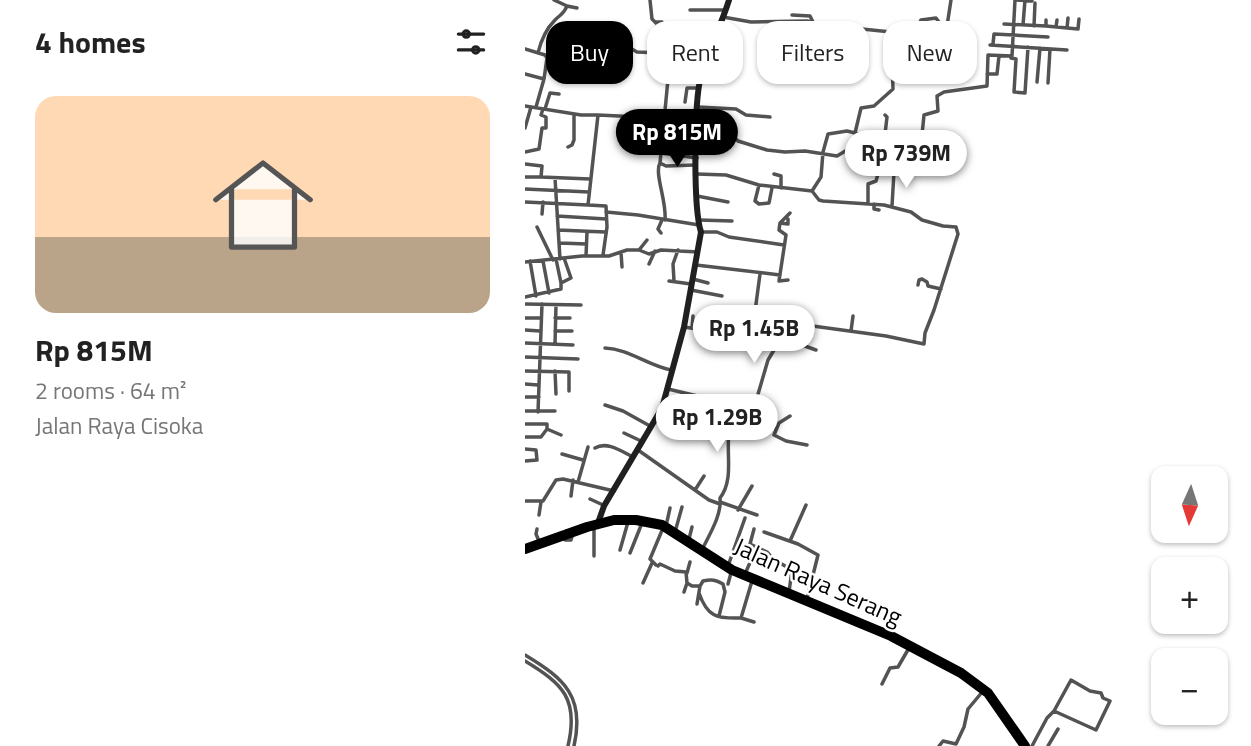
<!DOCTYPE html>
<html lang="en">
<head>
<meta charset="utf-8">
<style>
	body { margin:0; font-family:"Titillium Web",sans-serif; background:#f6f6f6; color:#222; height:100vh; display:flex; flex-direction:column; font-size:26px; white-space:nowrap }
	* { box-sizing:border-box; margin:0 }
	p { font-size:23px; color:#767676 }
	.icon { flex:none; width:38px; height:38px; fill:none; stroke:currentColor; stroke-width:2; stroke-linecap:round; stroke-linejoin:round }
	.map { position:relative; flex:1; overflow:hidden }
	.sheet { display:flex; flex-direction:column; background:#fff; width:525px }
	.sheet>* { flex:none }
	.top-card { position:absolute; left:21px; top:21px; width:598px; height:63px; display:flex; gap:14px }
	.needle { width:46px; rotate:183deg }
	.controls { position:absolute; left:626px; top:466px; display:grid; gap:14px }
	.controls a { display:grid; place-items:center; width:77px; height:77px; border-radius:14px; background:#fff; box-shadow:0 2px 5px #0004; font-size:35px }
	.price { position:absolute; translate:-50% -60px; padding:0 16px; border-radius:24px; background:#fff; color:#222; font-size:23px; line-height:46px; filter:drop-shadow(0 2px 4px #0008) }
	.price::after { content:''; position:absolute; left:50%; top:42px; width:21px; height:16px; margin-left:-10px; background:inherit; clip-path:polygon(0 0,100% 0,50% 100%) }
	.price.selected { background:#000; color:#fff }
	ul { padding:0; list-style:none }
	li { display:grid; align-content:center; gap:14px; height:371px; padding:0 35px }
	li span { display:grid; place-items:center; height:217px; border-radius:21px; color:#555 }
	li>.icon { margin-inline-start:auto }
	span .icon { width:126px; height:126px; fill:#fffc; stroke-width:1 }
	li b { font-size:30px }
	h2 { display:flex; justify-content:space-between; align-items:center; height:84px; padding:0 35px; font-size:30px }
	.pill { padding:0 24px; border-radius:21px; background:#fff; box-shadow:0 2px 5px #0004; font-size:24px; line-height:63px }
	.pill.selected { background:#000; color:#fff }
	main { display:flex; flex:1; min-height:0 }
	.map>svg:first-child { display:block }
</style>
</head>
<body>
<main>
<section class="sheet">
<h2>4 homes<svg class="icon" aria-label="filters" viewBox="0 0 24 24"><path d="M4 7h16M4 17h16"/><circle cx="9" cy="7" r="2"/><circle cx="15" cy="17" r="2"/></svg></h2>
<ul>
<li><span style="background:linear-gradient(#ffd9b3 65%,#b9a48a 0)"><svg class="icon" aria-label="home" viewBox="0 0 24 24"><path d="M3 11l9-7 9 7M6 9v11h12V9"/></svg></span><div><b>Rp 815M</b><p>2 rooms · 64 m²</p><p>Jalan Raya Cisoka</p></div></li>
</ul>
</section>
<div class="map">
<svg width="726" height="746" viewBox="0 0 726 746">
	<rect width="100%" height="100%" fill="#fff"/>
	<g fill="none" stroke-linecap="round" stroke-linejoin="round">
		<!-- street -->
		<path stroke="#535353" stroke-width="3.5" d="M29 0 42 6
			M125 0 127 19 132 24 129 53
			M492 0 507 1
			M165 10H201
			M267 15 285 16 288 22
			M198 17 226 22 282 21 291 23 293 32 337 29 366 32 368 89 349 106 336 108 330 133
			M131 22H137L139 32
			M479 24 521 26V20
			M498 25 500 0
			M509 26 510 3
			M521 26 553 29 554 19
			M531 27 532 20
			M542 28 543 18
			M367 39 393 27 396 20 411 18 416 25 422 26 426 0
			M93 41 112 52 135 53 141 55 143 79 135 163 141 166 170 165
			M468 44 469 34 523 37
			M465 45 542 50
			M0 49 20 55 22 58 19 79 0 74
			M13 53C16 40 21 29 30 20 36 14 39 14 42 6L52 8
			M486 58 491 59 489 92 500 93 503 47
			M142 61 178 67
			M462 74H472L474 56
			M143 75 156 76
			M85 82 103 59 106 49
			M512 82 515 48
			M523 83 525 49
			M160 102 162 88H174
			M0 106 56 115H73
			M11 107 19 79
			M173 107 211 109 221 115 245 117
			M20 109 25 93 34 94
			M0 128 6 107
			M43 147 47 145 49 140V114
			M0 152 14 149 17 128H21V117L16 115 18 109
			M136 153 172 158
			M154 157 160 126
			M135 163C129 173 142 202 140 220
			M0 164 17 166 16 177 65 179
			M249 174 256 176V188
			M0 177H15
			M30 178 35 259
			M234 185 230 201 234 204 244 203 247 188
			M0 189 64 192
			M287 191 296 177 298 152 303 134 322 131 338 135 360 134 362 117 360 115
			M172 196 203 202
			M0 202 63 205 73 115 115 117 205 133 213 141 242 150 260 152 280 151 312 156 322 150 349 151 394 139 397 135 399 115 413 111 412 96 419 92 462 86 463 55 487 56 490 0
			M343 203V184L351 181 353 174
			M349 204V209L354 210
			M63 205 81 206 82 227 78 255
			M367 206 369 172
			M81 212 113 215 174 225
			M17 214 18 202
			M32 216 81 219
			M174 220 207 221
			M255 223 263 224V219
			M12 227 28 260
			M33 230 80 232
			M176 232H192L204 237 259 245
			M136 233 133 229 137 220
			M35 243 61 244
			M114 250 122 240
			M96 252 97 267
			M61 256 62 232
			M31 259 36 283
			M5 261 11 296
			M18 261 24 293
			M0 262 57 256H84L102 250H114L124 254 136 250 173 252
			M124 264 130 251
			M171 265 255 275
			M168 279 183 283
			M263 280 254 281 261 235 254 230 255 223 265 213
			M144 281 166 284
			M149 281 148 264 153 250
			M393 285 394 280 397 279 402 282 403 286 416 289
			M166 290 197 296
			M0 297 36 289V283L46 278 39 258
			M0 304 56 305
			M180 313 194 315 196 326 194 332
			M0 318H16
			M30 318H45
			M277 325V345L291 350
			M159 327 211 335 234 333 273 324 361 336 399 344 400 333 409 310 433 234 431 227 418 226 397 220 386 212 359 205 298 201 294 200 287 191 234 185 201 175 172 174
			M167 328 168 316
			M0 330 15 331
			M30 331H47
			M326 331 328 316
			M205 334 207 317
			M227 334 235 274
			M0 343 48 345
			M30 344 31 305
			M183 345 184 331
			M80 348C104 349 122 365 146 370
			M0 357 53 359
			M0 371 44 372V391
			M30 371 31 394
			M0 384 13 385
			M143 389 185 399H201L250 428
			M0 397H14
			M80 405 98 411 125 426
			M0 411H30
			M13 412 17 304
			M224 412 231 401 243 360 249 350 250 340 247 330
			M265 416 254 423 249 435 261 441 282 445
			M0 424H22V429L36 435
			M99 433 116 441
			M0 437H16L22 429
			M70 448C82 441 96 451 108 457
			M0 449 11 450 12 460 0 461
			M113 450 184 500 195 504
			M37 454 58 460
			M53 482 63 447
			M170 490 179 476
			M46 496 48 480
			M65 499 78 505
			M0 501H18L31 480 38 479 89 491
			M195 502 232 515
			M213 510 227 486
			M14 515 16 502
			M141 526 145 508
			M69 527V556
			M12 529 11 534 14 541
			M229 529 225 544 242 552 248 559 267 570 264 592
			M150 532 157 507
			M239 532 273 544 293 555 282 599
			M164 539 167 527
			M40 540H46L48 533
			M212 541 223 546 225 544
			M265 541 281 505
			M95 550 103 522
			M177 550C184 535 197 515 195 498 209 480 201 454 204 433 205 424 208 414 211 406
			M105 553 117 523
			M131 565 125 559 138 528
			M133 566 135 564 150 571 161 572 162 583 167 586H175L178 581C187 579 191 580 198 584L200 592 194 616
			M203 566 220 518
			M162 573 165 562
			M220 574 227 558
			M118 583 127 563
			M203 584 206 573
			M159 592 162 583
			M174 593C182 616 191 619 216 618L227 581
			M172 604 175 586
			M216 618 229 622
			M0 655C40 679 60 697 49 746
			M0 661C38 684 54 699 43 746
			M357 684 365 668 373 667 384 648
			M414 746 418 741 431 744 439 727 443 709 458 691
			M507 746 522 718 529 711 571 730 585 701 578 698 576 693 565 691 546 680 529 711
			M523 746 533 729"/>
		<!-- secondary -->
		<path stroke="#202020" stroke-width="6" d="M73 523 79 506 137 408 159 327 176 232C168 208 169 101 176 76 183 50 196 26 204 0"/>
		<!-- highway -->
		<path stroke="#000" stroke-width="10" d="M0 549 62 527 89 520H111L137 525 207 570 366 636 436 673 463 693 500 746"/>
	</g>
	<g text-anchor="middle" stroke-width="5" stroke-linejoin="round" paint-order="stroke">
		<!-- street labels -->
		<g font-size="24" fill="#000" stroke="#fff">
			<text transform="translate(293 582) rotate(24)" y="8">Jalan Raya Serang</text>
		</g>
	</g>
</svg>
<div class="controls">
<a><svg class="needle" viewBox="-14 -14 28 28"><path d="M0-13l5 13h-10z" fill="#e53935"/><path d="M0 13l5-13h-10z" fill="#767676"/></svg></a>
<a>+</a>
<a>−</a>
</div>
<b class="price selected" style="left:152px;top:169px">Rp 815M</b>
<b class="price" style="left:381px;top:190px">Rp 739M</b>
<b class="price" style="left:229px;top:365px">Rp 1.45B</b>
<b class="price" style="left:192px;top:454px">Rp 1.29B</b>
<div class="top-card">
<a class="pill selected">Buy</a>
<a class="pill">Rent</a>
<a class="pill">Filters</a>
<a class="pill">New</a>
</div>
</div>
</main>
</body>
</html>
